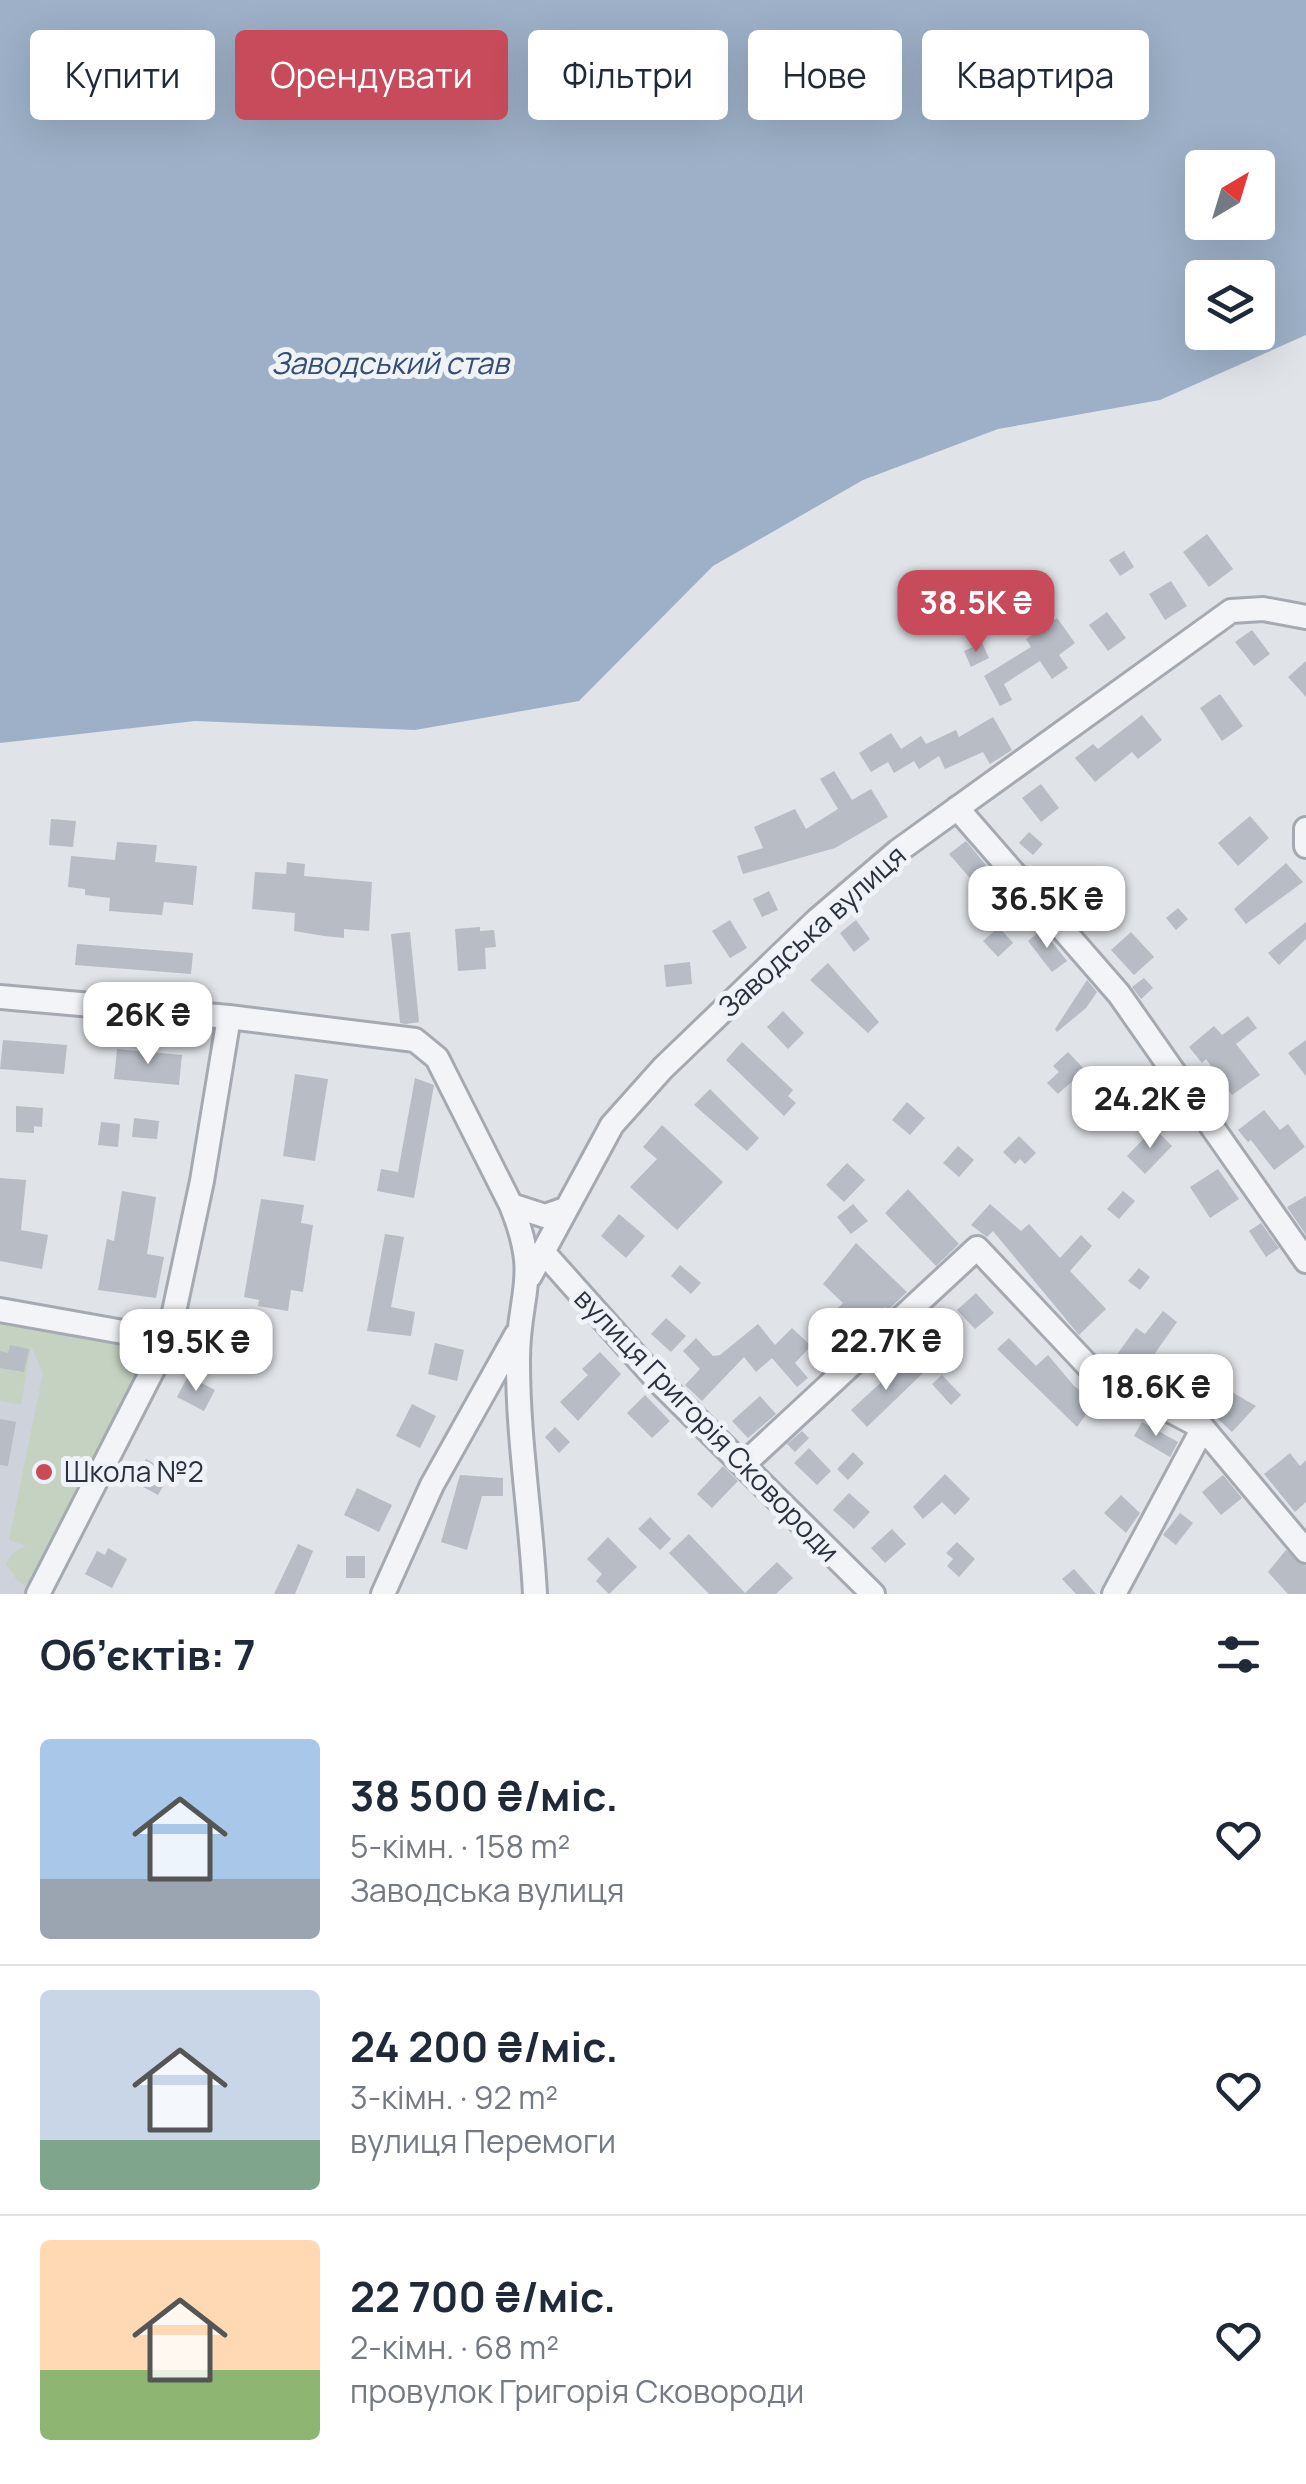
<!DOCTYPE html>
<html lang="uk">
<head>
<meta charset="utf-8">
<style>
	body { margin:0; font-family:Manrope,sans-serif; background:#f2f2f3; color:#1f2937; height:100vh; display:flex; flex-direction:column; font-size:38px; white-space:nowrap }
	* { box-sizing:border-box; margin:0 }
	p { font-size:32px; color:#747a83 }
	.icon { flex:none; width:55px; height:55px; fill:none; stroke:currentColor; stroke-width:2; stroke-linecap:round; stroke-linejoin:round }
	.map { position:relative; height:1594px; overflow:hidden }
	.details { display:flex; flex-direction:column; background:#fff; flex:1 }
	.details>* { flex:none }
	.top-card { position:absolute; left:30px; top:30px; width:1248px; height:90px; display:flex; gap:20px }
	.needle { width:65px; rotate:38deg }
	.tools { position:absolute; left:1185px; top:150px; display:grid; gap:20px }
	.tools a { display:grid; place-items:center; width:90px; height:90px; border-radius:10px; background:#fff; box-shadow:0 10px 40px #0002; font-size:50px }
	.price { position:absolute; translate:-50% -85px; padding:0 22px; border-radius:20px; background:#fff; color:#222; font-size:32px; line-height:65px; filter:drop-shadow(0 2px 5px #0008) }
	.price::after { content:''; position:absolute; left:50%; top:60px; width:30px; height:22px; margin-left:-15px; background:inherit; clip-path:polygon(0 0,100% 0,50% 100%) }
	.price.selected { background:#c74b5a; color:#fff }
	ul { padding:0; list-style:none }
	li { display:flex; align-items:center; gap:30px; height:250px; padding:0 40px }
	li+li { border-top:2px solid #e0e1e3 }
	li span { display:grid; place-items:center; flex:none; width:280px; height:200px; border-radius:10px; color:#555 }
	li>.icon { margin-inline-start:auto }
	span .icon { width:120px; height:120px; fill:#fffc; stroke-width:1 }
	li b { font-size:42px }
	h2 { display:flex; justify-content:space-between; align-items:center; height:120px; padding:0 40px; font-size:42px }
	.chip { padding:0 35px; border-radius:10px; background:#fff; box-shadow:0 10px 40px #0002; font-size:35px; line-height:90px }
	.chip.selected { background:#c74b5a; color:#fff }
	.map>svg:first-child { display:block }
</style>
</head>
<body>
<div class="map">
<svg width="1306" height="1594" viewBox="0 0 1306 1594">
	<rect width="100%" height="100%" fill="#e0e3e8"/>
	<!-- built -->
	<path fill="#ced2da" d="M0 1319 151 1350 25 1594H0Z"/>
	<!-- green -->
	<path fill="#c5d2c1" d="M0 1306 144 1333 152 1355 33 1591 17 1580 6 1563 14 1552 26 1546 9 1540 43 1373 31 1346 21 1405 0 1401Z"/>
	<!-- water -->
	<path fill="#9db0c7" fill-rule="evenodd" d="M0 0H1306V335L1160 400 998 429 863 480 713 566 579 701 415 730 195 721 0 743ZM1202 168H1258V222H1202ZM1202 278H1258V332H1202Z"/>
	<!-- building -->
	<path fill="#b7bcc5" d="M1207 534 1233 569 1209 587 1183 552Z
		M1124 551 1134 567 1120 576 1109 560Z
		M1171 581 1187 606 1165 620 1149 594Z
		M1107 612 1126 638 1108 651 1089 625Z
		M1057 618 1075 643 1059 655 1068 668 1052 679 1040 661 1004 684 1012 700 1000 706 984 676 1031 647 1026 639Z
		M1252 630 1270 654 1254 666 1235 642Z
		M982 643 989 658 971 667 964 651Z
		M1306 661V697L1288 677Z
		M1220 694 1243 726 1222 741 1200 708Z
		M1142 715 1162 740 1138 759 1132 752 1095 782 1075 758 1093 744 1098 749Z
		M993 717 1012 750 990 764 983 752 945 769 939 756 919 769 914 761 894 773 888 762 871 772 859 753 891 733 901 749 921 736 926 744 956 730 959 737Z
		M834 771 852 800 871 789 888 817 835 848 743 874 737 856 763 848 754 827 795 809 806 829 838 809 820 779Z
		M1041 784 1059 808 1041 822 1022 798Z
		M1250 816 1269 838 1238 866 1218 843Z
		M51 819 76 821 73 847 49 845Z
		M1029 832 1043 844 1033 855 1019 843Z
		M966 841 1018 904 1004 917 949 854Z
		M117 842 157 845 155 862 197 866 193 905 164 902 162 915 109 911 110 898 85 895V889L68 887 71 856 115 860Z
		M287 862 305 864 304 876 372 882 369 931 344 929V938L324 936 294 931 295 913 252 909 255 872 286 874Z
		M1286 863 1303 882 1246 924 1234 909Z
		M769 891 778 910 762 917 753 899Z
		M1178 908 1188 919 1176 930 1166 918Z
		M730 920 747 948 730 958 712 931Z
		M856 920 870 939 854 952 840 933Z
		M1306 922V939L1279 965 1268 953Z
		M480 927V931L494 930 496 947 485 948 486 969 458 971 455 929Z
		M999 927 1013 943 998 957 983 941Z
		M1042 929 1067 961 1052 972 1028 941Z
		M410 932 419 1022 406 1024 400 1023 391 934Z
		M1131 932 1154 957 1134 975 1111 950Z
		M77 944 193 953 191 974 75 965Z
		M690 962 692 984 666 987 664 965Z
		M828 963 879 1022 868 1033 810 980Z
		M1144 978 1153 988 1141 999 1132 987Z
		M1087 980 1097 992 1086 1008 1057 1032 1055 1029Z
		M783 1011 804 1033 788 1049 767 1027Z
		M1248 1016 1257 1028 1236 1044 1260 1075 1232 1095 1206 1059 1202 1063 1189 1047 1214 1026 1222 1035Z
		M3 1040 67 1045 64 1074 0 1069Z
		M1306 1040V1076L1288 1053Z
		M742 1042 793 1090 788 1096 796 1103 784 1116 726 1060Z
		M117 1049 182 1055 179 1085 114 1079Z
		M1068 1052 1085 1070 1058 1094 1047 1083 1059 1072 1053 1066Z
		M1156 1073 1179 1106 1165 1117 1140 1086Z
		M295 1074 328 1079 315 1161 283 1156Z
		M415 1078 434 1085 414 1198 377 1191 381 1169 398 1172Z
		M710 1089 759 1138 747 1151 694 1105Z
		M907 1102 925 1118 910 1135 892 1120Z
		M16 1106 43 1108 42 1127 34 1126V1133L16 1132Z
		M1264 1110 1280 1130 1288 1124 1305 1147 1274 1170 1251 1140 1248 1142 1238 1130Z
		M134 1118 159 1121 157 1139 132 1137Z
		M101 1122 120 1124 118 1147 98 1145Z
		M662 1125 723 1182 677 1230 630 1187 657 1159 643 1147Z
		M1154 1128 1172 1146 1145 1174 1127 1156Z
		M1019 1136 1036 1153 1025 1164 1020 1159 1015 1164 1003 1152Z
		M958 1146 974 1160 959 1177 943 1163Z
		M847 1163 865 1180 844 1202 826 1185Z
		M1218 1169 1239 1199 1210 1218 1190 1187Z
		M0 1178 26 1180 21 1230 48 1235 42 1269 0 1261Z
		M908 1189 959 1244 936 1266 885 1213Z
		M122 1191 156 1197 147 1254 164 1257 156 1298 98 1290 107 1239 114 1241Z
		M1123 1191 1135 1201 1119 1219 1107 1209Z
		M1306 1196V1235L1287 1207Z
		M261 1199 304 1205 301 1223 313 1225 303 1292 291 1290 288 1311 258 1306 259 1300 244 1297Z
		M853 1204 868 1221 851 1234 837 1217Z
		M990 1204 1021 1231 1029 1224 1060 1258 1081 1235 1092 1246 1070 1271 1106 1309 1079 1335 993 1231 987 1237 971 1225Z
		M619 1214 645 1236 626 1258 601 1236Z
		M1261 1223 1279 1248 1266 1257 1249 1231Z
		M385 1234 404 1237 391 1307 415 1312 411 1336 367 1331Z
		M856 1243 907 1292 888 1310 885 1307 837 1357 821 1340 842 1319 835 1311 843 1303 823 1284Z
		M680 1265 701 1283 691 1294 671 1276Z
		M1139 1268 1150 1277 1140 1290 1128 1281Z
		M976 1293 994 1313 975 1329 957 1310Z
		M1163 1311 1177 1322 1141 1373 1116 1356 1136 1328 1145 1334Z
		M666 1318 686 1336 671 1352 651 1334Z
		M214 1324 243 1338 233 1358 204 1345Z
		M758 1324 775 1345 792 1328 811 1346 795 1363 808 1378 797 1387 772 1358 756 1372 744 1357 702 1401 685 1385 700 1369 683 1351 696 1338 713 1356 720 1355Z
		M1009 1338 1036 1366 1048 1355 1074 1386 1095 1402 1077 1427 997 1349Z
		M435 1343 464 1350 457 1381 428 1374Z
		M10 1345 29 1349 24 1372 0 1368V1351L8 1353Z
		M600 1352 621 1374 578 1421 560 1402 588 1375 582 1369Z
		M910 1362 923 1373 867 1427 851 1410 900 1365 904 1369Z
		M1187 1366 1256 1406 1232 1432 1201 1403 1198 1407 1179 1396 1183 1390 1175 1386Z
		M942 1375 961 1395 951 1405 932 1384Z
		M188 1376 215 1390 204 1411 177 1397Z
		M645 1395 670 1421 652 1438 627 1413Z
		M760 1396 776 1414 748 1438 732 1421Z
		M412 1404 436 1416 420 1448 396 1436Z
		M0 1419 16 1422 8 1466 0 1465Z
		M1142 1422 1178 1442 1170 1457 1134 1436Z
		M555 1427 570 1442 559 1453 545 1437Z
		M802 1431 809 1438 795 1452 787 1444Z
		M809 1448 831 1471 817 1485 794 1463Z
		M853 1452 864 1463 848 1480 837 1469Z
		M1290 1453 1300 1466 1306 1460V1502L1295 1512 1264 1474Z
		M146 1459 171 1473 158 1495 134 1482Z
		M723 1466 738 1481 712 1508 697 1494Z
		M945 1474 970 1499 955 1515 942 1502 923 1519 913 1507Z
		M460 1475 503 1478V1496H482L467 1550 441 1542Z
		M1223 1475 1242 1498 1221 1515 1202 1492Z
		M357 1488 392 1505 379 1532 344 1515Z
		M849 1493 870 1512 854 1529 833 1510Z
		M1121 1495 1140 1513 1126 1533 1104 1513Z
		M1180 1513 1193 1523 1176 1545 1163 1535Z
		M650 1517 671 1539 660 1550 638 1529Z
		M892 1529 906 1544 885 1563 871 1548Z
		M689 1534 745 1593 777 1562 793 1578 776 1594H709L669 1553Z
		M608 1537 637 1567 609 1594 596 1581 602 1574 587 1559Z
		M957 1542 975 1559 959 1577 947 1566 953 1559 946 1553Z
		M298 1544 313 1551 295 1594H274Z
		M108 1548 127 1559 112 1588 85 1574 97 1551 105 1555Z
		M1286 1550 1306 1566V1594H1288L1268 1572Z
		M346 1556H365V1578H346Z
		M1074 1569 1096 1594H1076L1062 1579Z"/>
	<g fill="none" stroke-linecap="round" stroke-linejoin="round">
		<defs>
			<path id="minor" d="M957 808 1119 994 1306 1261
				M1306 829V846
				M0 997 229 1017 415 1040 437 1058 511 1205 545 1216 562 1210
				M511 1205C542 1281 517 1293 518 1363 518 1440 531 1517 535 1594
				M544 1253 658 1381 873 1594
				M530 1276 612 1125 663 1068 817 920 898 851 1231 611 1263 609 1306 617
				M0 1310 168 1340
				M744 1464 977 1248 1090 1368 1203 1428 1306 1551
				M38 1594 168 1340 202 1181 229 1017
				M383 1594 432 1485 516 1335
				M1114 1594 1203 1428"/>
		</defs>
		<!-- minor casing -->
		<use href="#minor" stroke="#a5aab2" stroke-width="28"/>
		<!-- minor -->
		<use href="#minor" stroke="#f2f4f7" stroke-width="22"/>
	</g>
	<!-- markers -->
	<circle fill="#c74b5a" stroke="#eff2f6" stroke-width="4" cx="44" cy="1472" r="10"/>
	<g text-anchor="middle" stroke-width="10" stroke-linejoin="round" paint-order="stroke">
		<!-- street labels -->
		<g font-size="28" fill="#29313f" stroke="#eff2f6">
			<text transform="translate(812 931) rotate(-42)" y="10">Заводська вулиця</text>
			<text transform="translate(707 1425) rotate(46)" y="10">вулиця Григорія Сковороди</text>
		</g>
		<!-- poi labels -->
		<g font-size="28" fill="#29313f" stroke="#eff2f6" text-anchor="start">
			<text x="64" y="1482">Школа №2</text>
		</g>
		<!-- water labels -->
		<g font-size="30" font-style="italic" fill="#364e71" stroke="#eff2f6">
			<text x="390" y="374">Заводський став</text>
		</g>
	</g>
</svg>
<div class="tools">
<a><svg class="needle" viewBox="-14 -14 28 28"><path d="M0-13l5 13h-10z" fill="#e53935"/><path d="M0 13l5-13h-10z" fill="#747a83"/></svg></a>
<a><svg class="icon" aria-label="layers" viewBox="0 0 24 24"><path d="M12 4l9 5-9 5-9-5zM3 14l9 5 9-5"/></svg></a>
</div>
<b class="price selected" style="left:976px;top:655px">38.5K ₴</b>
<b class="price" style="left:1047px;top:951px">36.5K ₴</b>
<b class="price" style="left:148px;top:1067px">26K ₴</b>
<b class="price" style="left:1150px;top:1151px">24.2K ₴</b>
<b class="price" style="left:886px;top:1393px">22.7K ₴</b>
<b class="price" style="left:196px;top:1394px">19.5K ₴</b>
<b class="price" style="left:1156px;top:1439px">18.6K ₴</b>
<div class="top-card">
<a class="chip">Купити</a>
<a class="chip selected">Орендувати</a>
<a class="chip">Фільтри</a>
<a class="chip">Нове</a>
<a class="chip">Квартира</a>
</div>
</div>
<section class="details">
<h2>Об’єктів: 7<svg class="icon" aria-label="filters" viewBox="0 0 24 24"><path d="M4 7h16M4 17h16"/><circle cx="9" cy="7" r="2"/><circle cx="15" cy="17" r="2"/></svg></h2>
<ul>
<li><span style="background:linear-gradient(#a9c7e8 70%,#9aa5b1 0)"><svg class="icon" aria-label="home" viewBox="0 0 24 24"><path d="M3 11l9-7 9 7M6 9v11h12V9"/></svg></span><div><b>38 500 ₴/міс.</b><p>5-кімн. · 158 m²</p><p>Заводська вулиця</p></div><svg class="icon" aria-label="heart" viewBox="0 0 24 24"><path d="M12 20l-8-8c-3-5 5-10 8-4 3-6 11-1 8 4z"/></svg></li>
<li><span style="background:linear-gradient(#c9d6e8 75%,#7fa58c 0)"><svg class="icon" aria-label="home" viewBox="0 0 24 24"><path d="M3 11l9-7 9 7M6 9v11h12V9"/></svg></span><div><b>24 200 ₴/міс.</b><p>3-кімн. · 92 m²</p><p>вулиця Перемоги</p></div><svg class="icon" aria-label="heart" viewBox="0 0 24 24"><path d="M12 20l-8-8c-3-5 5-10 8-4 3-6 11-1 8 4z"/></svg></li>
<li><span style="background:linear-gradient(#ffd9b3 65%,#8fb573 0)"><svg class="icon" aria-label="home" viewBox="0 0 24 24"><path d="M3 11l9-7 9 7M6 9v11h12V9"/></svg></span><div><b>22 700 ₴/міс.</b><p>2-кімн. · 68 m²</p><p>провулок Григорія Сковороди</p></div><svg class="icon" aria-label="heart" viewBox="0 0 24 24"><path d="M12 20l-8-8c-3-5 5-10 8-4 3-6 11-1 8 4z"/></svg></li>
</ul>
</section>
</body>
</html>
